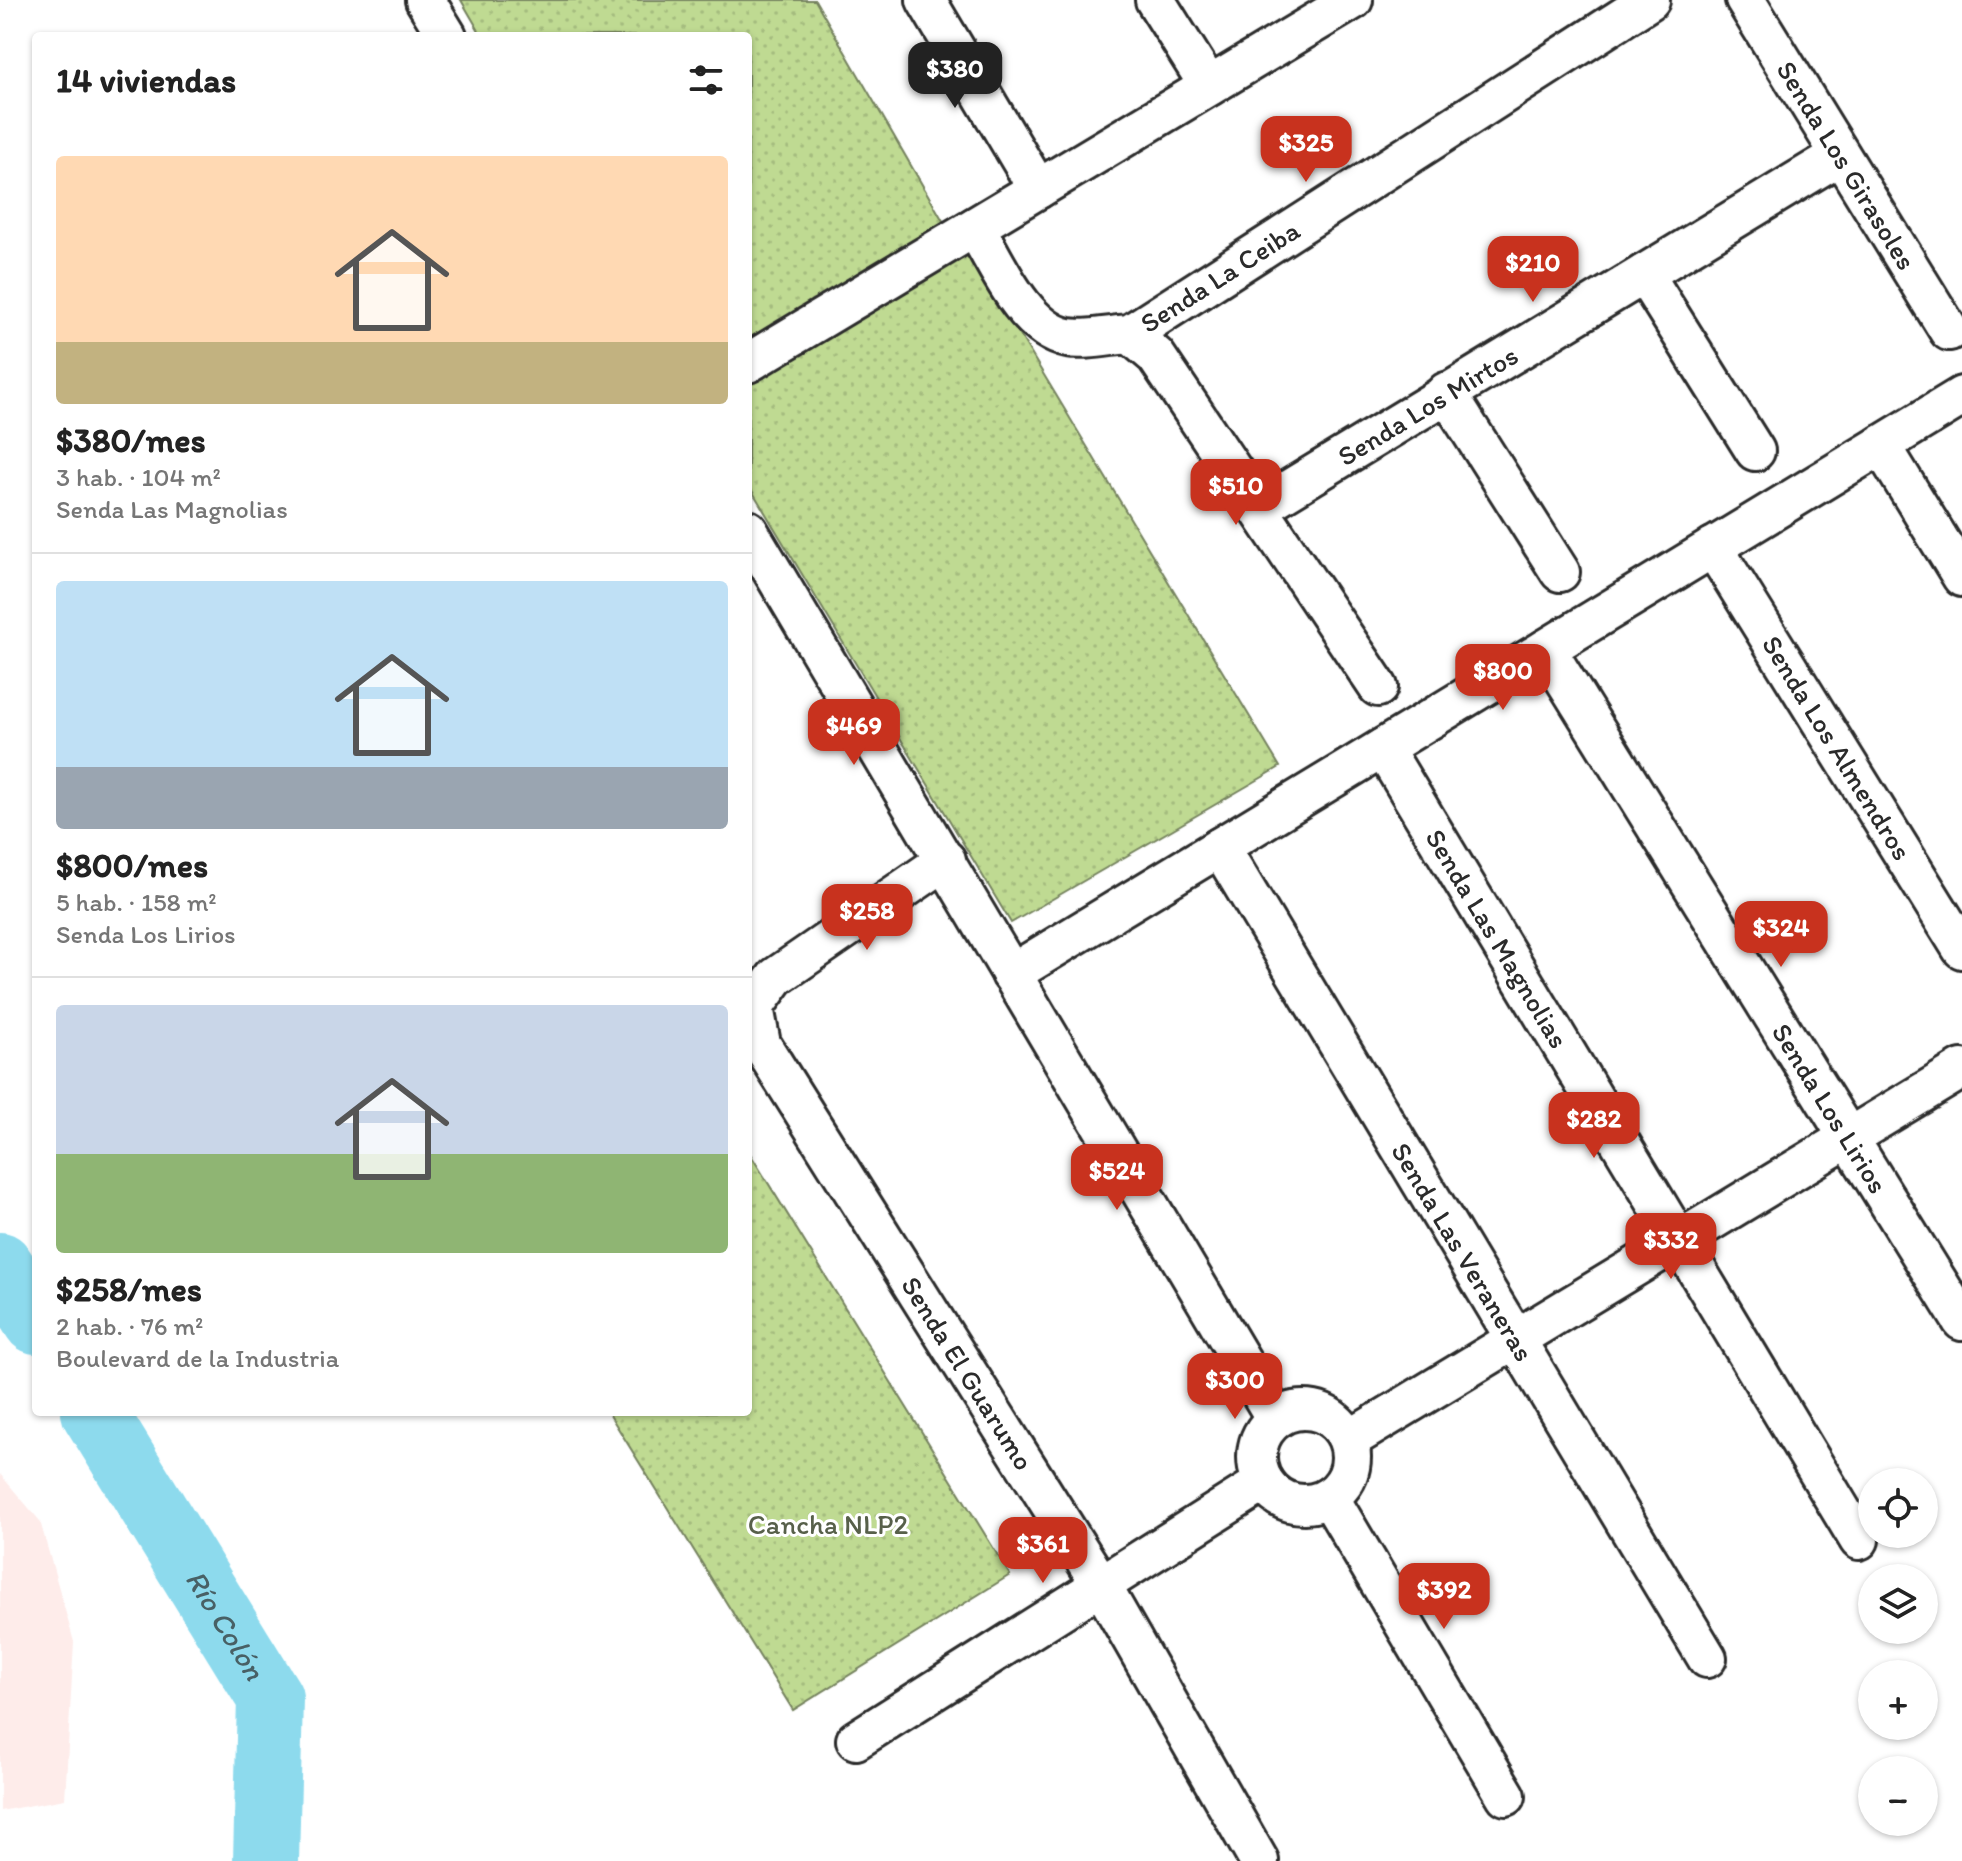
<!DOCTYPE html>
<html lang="es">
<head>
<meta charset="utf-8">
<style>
	body { margin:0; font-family:Itim,sans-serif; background:#f2f2f2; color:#222; height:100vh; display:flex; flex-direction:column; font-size:30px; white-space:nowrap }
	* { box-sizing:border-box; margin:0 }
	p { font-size:26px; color:#767676 }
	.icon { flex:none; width:44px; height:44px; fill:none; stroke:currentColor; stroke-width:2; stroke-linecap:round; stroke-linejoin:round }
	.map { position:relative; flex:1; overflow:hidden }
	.panel { position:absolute; left:32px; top:32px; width:720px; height:1384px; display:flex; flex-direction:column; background:#fff; border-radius:8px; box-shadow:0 2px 6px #0004 }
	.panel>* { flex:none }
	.fabs { position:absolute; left:1858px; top:1468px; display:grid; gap:16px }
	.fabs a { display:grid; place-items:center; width:80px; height:80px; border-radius:50%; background:#fff; box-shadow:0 2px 6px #0004; font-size:40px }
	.price { position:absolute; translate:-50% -68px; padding:0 18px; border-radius:16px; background:#c8321e; color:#fff; font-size:26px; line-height:52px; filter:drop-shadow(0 2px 4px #0008) }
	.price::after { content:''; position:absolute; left:50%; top:48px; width:24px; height:18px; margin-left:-12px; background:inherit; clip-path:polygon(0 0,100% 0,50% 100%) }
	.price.current { background:#222; color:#fff }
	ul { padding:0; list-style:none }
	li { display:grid; align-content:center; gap:16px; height:424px; padding:0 24px }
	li+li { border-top:2px solid #e0e0e0 }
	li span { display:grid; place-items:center; height:248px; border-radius:8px; color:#555 }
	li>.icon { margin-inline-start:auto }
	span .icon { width:144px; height:144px; fill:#fffc; stroke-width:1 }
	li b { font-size:34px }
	h2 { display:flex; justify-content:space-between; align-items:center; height:96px; padding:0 24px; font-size:34px }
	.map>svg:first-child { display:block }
</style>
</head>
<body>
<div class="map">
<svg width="1962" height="1861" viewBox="0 0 1962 1861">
	<defs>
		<pattern id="park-dots" width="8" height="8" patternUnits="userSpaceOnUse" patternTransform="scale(2)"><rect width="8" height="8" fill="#bfda92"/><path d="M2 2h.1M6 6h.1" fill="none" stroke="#a4bb7e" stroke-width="1.8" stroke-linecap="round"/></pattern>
	</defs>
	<rect width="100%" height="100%" fill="#fff"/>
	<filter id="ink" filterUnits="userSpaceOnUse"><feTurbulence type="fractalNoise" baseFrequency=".0125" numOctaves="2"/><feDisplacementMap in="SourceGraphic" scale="16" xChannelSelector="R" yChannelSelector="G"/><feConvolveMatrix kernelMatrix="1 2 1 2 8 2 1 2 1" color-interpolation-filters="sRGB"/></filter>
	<g filter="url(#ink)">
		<!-- built -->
		<path fill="#feecea" d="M0 1474 40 1521 74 1642 65 1799 0 1811Z"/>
		<!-- park -->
		<path fill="url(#park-dots)" stroke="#75825e" stroke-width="2" d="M461 0H815L946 226 748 343V36H482Z
			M956 229 1280 767 1011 923 748 484V361Z
			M749 1152 1010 1575 793 1710 608 1412H748Z"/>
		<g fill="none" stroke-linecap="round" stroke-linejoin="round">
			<!-- river -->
			<g stroke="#8ddaed" stroke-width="66">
				<path d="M0 1265 36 1321"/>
				<path id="s1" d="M94 1412 270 1698 266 1861"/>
			</g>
			<defs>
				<g id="minor">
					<path d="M425 0 447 36"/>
					<path d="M926 0 1038 189"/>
					<path d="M1155 0 1209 86"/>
					<path id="s2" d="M1745 0 1949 331"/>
					<path id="s3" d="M975 227C996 262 1024 330 1068 338 1085 341 1113 335 1130 334L1650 0"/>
					<path d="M1644 274 1755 451"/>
					<path d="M1130 334 1156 356 1378 687"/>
					<path d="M748 363 1353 0"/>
					<path d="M1446 392 1560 572"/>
					<path d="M1881 445 1962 577"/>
					<path id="s4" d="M1260 507 1840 155"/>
					<path d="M748 530 1276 1419"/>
					<path id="s5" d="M1713 547 1962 949"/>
					<path id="s6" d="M1546 649 1962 1321"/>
					<path id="s7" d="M1383 748 1859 1540"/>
					<path id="s8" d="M1220 847 1707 1658"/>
					<path id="s9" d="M946 860 776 977 754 1007 761 1044 1101 1585 1259 1861"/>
					<path d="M1011 974 1962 396"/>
					<circle cx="1304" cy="1457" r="47"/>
					<path d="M1349 1440 1962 1069"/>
					<path d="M1329 1497 1506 1796"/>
					<path d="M856 1740 1264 1482"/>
				</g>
			</defs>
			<!-- minor casing -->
			<use href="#minor" stroke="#2b2b2b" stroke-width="44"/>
			<!-- minor -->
			<use href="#minor" stroke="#fff" stroke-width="38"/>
		</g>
	</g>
	<g text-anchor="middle" stroke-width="6" stroke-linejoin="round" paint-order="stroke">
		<!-- street labels -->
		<g font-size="28" fill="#2b2b2b" stroke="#fff">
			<text dy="10" stroke="none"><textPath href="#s2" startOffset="194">Senda Los Girasoles</textPath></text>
			<text dy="10" stroke="none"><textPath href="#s3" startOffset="318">Senda La Ceiba</textPath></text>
			<text dy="10" stroke="none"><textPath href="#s4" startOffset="196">Senda Los Mirtos</textPath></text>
			<text dy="10" stroke="none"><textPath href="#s5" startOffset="236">Senda Los Almendros</textPath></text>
			<text dy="10" stroke="none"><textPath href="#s7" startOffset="222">Senda Las Magnolias</textPath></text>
			<text dy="10" stroke="none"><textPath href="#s6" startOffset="540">Senda Los Lirios</textPath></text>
			<text dy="10" stroke="none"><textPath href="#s8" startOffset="472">Senda Las Veraneras</textPath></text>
			<text dy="10" stroke="none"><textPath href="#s9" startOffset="670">Senda El Guarumo</textPath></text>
		</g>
		<!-- park labels -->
		<g font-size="28" fill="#57604a" stroke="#fff">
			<text x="828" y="1534">Cancha NLP2</text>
		</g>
		<!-- water labels -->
		<g font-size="30" font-style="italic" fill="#486065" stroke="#fff">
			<text dy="10" stroke="none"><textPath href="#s1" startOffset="250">Río Colón</textPath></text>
		</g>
	</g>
</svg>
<div class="fabs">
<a><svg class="icon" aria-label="locate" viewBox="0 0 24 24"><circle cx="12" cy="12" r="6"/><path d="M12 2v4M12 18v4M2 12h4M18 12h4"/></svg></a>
<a><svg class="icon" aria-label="layers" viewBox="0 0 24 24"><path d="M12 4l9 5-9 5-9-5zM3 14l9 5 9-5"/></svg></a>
<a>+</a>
<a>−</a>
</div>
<b class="price current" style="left:955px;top:110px">$380</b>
<b class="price" style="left:1306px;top:184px">$325</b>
<b class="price" style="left:1533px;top:304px">$210</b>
<b class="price" style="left:1236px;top:527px">$510</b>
<b class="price" style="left:1503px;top:712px">$800</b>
<b class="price" style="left:854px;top:767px">$469</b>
<b class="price" style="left:867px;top:952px">$258</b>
<b class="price" style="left:1781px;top:969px">$324</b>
<b class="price" style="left:1594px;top:1160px">$282</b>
<b class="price" style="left:1117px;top:1212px">$524</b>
<b class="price" style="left:1671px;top:1281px">$332</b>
<b class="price" style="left:1235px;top:1421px">$300</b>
<b class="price" style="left:1043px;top:1585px">$361</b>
<b class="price" style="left:1444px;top:1631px">$392</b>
<section class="panel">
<h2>14 viviendas<svg class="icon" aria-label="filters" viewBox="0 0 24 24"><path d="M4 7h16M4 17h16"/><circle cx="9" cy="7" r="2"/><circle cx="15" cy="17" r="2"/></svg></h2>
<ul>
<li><span style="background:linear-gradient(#ffd9b3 75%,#c2b280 0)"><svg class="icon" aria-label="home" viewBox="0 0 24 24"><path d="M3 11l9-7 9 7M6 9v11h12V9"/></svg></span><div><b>$380/mes</b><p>3 hab. · 104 m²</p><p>Senda Las Magnolias</p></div></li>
<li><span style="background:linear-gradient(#bfe0f5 75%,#9aa5b1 0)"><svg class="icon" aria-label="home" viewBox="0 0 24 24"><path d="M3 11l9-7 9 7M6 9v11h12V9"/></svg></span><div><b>$800/mes</b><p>5 hab. · 158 m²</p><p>Senda Los Lirios</p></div></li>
<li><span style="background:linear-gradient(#c9d6e8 60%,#8fb573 0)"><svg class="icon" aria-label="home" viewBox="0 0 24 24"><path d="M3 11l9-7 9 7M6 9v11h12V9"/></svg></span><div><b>$258/mes</b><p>2 hab. · 76 m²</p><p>Boulevard de la Industria</p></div></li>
</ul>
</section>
</div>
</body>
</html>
